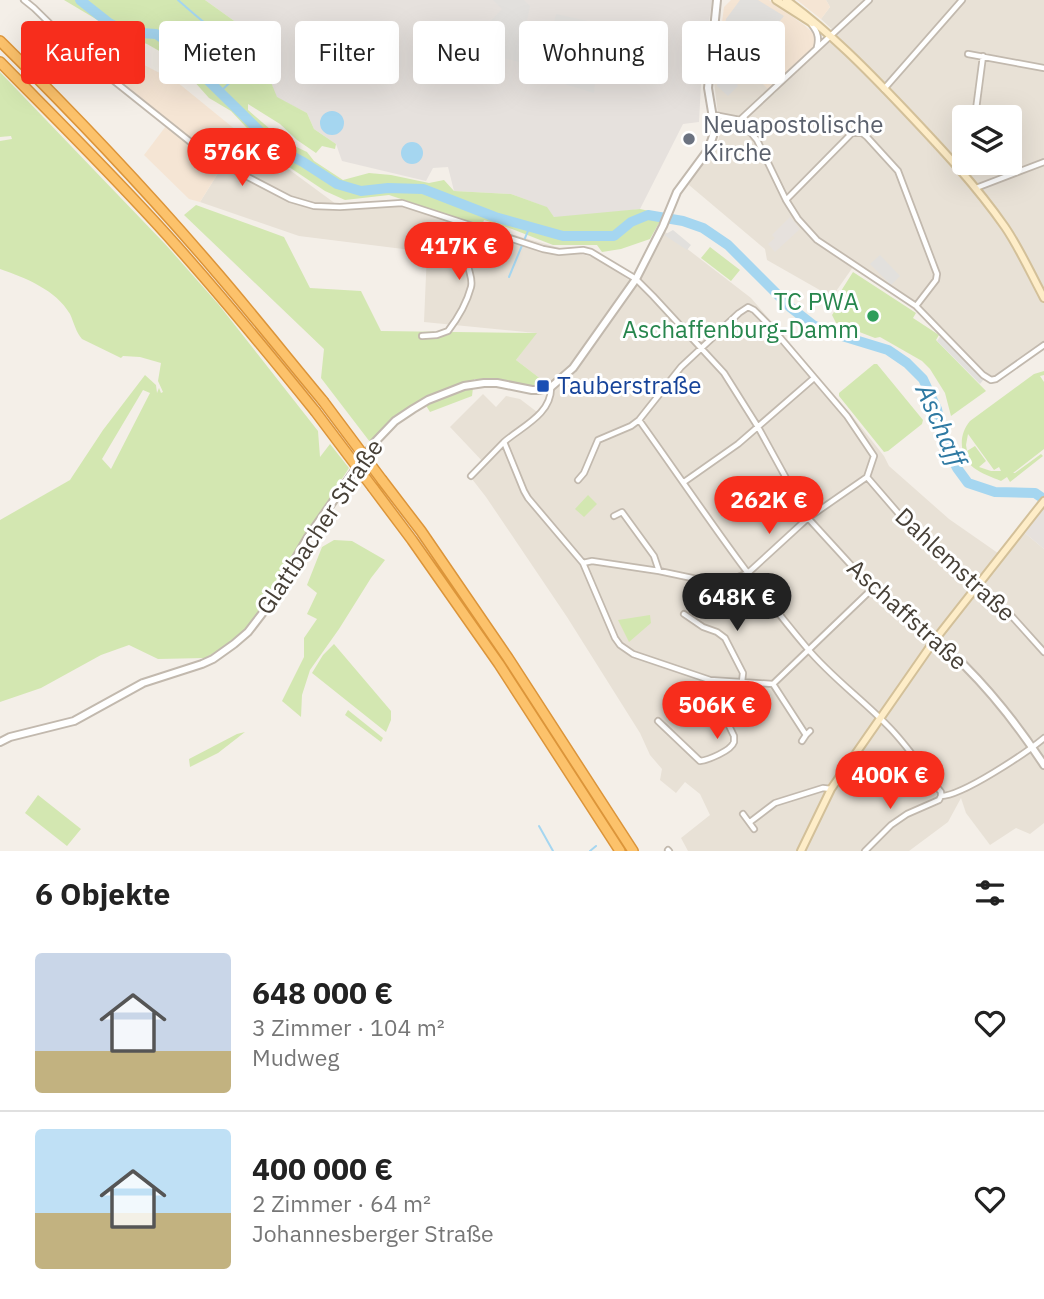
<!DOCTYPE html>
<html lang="de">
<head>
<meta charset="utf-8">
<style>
	body { margin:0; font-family:"IBM Plex Sans",sans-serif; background:#f2f2f2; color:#222; height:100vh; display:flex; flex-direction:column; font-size:26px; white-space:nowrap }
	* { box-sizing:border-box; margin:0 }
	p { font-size:23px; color:#767676 }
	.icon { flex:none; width:38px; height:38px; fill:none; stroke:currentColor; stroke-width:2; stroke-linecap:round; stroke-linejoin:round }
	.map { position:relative; height:851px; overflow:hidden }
	.panel { display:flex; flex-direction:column; background:#fff; flex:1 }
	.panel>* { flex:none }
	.banner { position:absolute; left:21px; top:21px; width:1003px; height:63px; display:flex; gap:14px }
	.tools { position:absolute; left:952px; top:105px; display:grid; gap:14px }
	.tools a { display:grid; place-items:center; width:70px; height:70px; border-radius:7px; background:#fff; box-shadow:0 7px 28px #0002; font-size:35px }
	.price { position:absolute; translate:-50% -60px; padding:0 16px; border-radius:24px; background:#f72d1c; color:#fff; font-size:23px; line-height:46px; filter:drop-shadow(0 2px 4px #0008) }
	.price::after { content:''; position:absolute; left:50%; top:42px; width:21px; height:16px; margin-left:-10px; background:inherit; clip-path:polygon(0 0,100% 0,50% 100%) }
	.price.active { background:#222; color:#fff }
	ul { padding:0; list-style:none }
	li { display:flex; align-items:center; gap:21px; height:175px; padding:0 35px }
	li+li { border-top:2px solid #e0e0e0 }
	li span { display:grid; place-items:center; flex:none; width:196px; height:140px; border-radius:7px; color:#555 }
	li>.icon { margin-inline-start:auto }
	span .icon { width:84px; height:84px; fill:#fffc; stroke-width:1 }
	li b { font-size:30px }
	h2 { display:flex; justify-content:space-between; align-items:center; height:84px; padding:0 35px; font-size:30px }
	.chip { padding:0 24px; border-radius:7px; background:#fff; box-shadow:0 7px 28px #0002; font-size:24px; line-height:63px }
	.chip.active { background:#f72d1c; color:#fff }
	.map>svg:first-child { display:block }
</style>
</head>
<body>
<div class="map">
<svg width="1044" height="851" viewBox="0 0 1044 851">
	<rect width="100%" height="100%" fill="#f4efe8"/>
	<!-- residential -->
	<path fill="#e8e1d6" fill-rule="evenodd" d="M826 0H1044V343L996 376 992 377 985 374 920 308 853 267 832 297 767 260 765 249 689 185 692 175 716 146 719 138V122L714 82 718 53 733 56 739 60 774 94 837 34 821 19 830 7ZM964 117H1010V163H964Z
		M242 135 340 207 402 203 599 259 636 285 664 231 751 298 849 412 884 456 889 466 949 519 1005 558 1025 533 1044 549V823L1030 834 1016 828 990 845 966 813 961 798 948 822 909 851H688L681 838 710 815 700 794 685 782 676 793 660 780 662 769 650 755 640 733 567 617 486 497 472 479 485 464 450 427 483 394 496 407 506 396 520 399 541 415 551 404 555 390 516 360 536 333 424 322 427 252 299 236 200 202Z"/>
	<!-- commercial -->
	<path fill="#f5e5d4" d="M731 0H769L804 25 812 32 816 40 815 47 768 89 739 60 733 56 718 53 724 7Z
		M797 0H826L830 7 821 19Z
		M98 41 177 82 242 135 200 202 189 199 144 155 166 126 83 61Z"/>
	<!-- industrial -->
	<path fill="#e6e1dd" d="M205 0H712L701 84 699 122 683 124 640 209 561 220 554 217 546 207 511 194 454 191 448 167 433 168 426 181 342 161 336 144 314 129 307 113 277 98 251 33Z
		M790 217 800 229 775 252 768 244 775 238 772 235Z
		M1044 508V549L1025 533Z"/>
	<!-- green -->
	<path fill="#d3e7b1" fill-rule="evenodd" d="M64 0H205L251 33 277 97 307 113 314 129 336 144 335 149 322 146 316 153 297 140 280 124 248 104V110L284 141 307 152 314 161 343 180 369 173 391 175 429 183 444 180 454 191 511 194 547 207 554 217 640 209 664 214 650 239 621 249 602 252 597 245H553L512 229 484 220 482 226 389 195 345 200 325 191 274 157 231 111 209 98 175 60 147 44 126 37Z
		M0 72 166 245 219 305 318 431 320 457 330 444 349 468 305 536 250 627 229 644 205 658 158 659 129 645 101 655 41 688 0 702V520L70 480 103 430 145 375 156 385 157 393 159 388 161 393 163 392 158 381 161 363 140 357 123 356 121 358 82 339C76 332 74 323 70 314 56 290 26 278 0 269V141L12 139 11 136 0 137ZM143 390 150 393 111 469 102 459Z
		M196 205 284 237 310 288 361 291 381 331 537 333 516 360 546 383 538 386 474 379 472 396 430 412 422 399 394 418 370 442 321 378 324 349 184 215Z
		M710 247 740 270 731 281 701 258Z
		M853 272 916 313 913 318 939 335 936 340 986 391 951 416 945 393 930 369 922 361 880 337 875 338 836 323 832 315 840 303 836 299Z
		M874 364H877L923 420 922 424 888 451 884 452 839 396V393Z
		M1044 371V375L1040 376 1044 382V449L1013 473H1015L1041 454 1043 456 1010 482 1007 477 1001 481C992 477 982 474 974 468 959 456 958 435 970 421L1034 374ZM968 434 994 470 999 467 1001 471H991L979 467 986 461 975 446 967 451 966 445Z
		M588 495 597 504 584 517 575 509Z
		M334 540 352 541 385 560 371 578 339 629 310 670 302 695 301 717 282 701 304 657V638L317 619 307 614 317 593 307 585 322 547Z
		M650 615 651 623 629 642 618 620Z
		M334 644 391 711V720L386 732 312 673 323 655Z
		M348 710 383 738 381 742 345 715Z
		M245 732 218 753 190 767 189 759 237 734Z
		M38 795 81 829 67 846 25 813Z"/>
	<!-- parking -->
	<path fill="#e2e0dd" d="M493 0H524L530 6 519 62 481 52 493 39 483 29 502 9Z
		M740 0H758L784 16 765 39 759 34 736 57 720 51 726 19Z
		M556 14 601 24 594 93 541 77Z
		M719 54 734 57 748 70 737 84 738 86 728 96 717 86Z
		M673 230 691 245 687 250 664 235Z
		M880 255 900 276 891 285 870 264Z
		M941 335 984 379 980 384 937 341Z"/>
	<!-- water -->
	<path fill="#a5d6f0" d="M320 123a12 12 0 1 1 24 0a12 12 0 1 1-24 0Z
		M401 153a11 11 0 1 1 22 0a11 11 0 1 1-22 0Z"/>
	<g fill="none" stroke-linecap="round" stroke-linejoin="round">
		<!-- stream -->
		<path stroke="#a5d6f0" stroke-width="2" d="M178 0C187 8 196 16 205 23 221 35 238 44 245 64L242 71 220 92
			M509 277 530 226
			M539 826 553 851
			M590 851 596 846"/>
		<!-- river -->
		<path stroke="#a5d6f0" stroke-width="10" d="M80 0 109 23 126 32 156 34 172 45 278 149 303 162 337 184 361 191 388 188 423 189 495 217 563 236H614L631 222 648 215 683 221 703 228 728 245 790 307 813 325 829 332 888 350 907 363 923 379 937 409 944 443 957 468 968 483 995 492 1035 493 1044 499"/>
		<defs>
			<path id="minor" d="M24 0 34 8 84 57 198 148 217 161 290 199 314 206 340 207 402 203 543 249 559 252 583 250 591 252 636 279 653 296 724 373 758 427 808 518 882 599 934 641
				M809 21C816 30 820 35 817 47
				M968 54 1044 68
				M884 89 962 0
				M714 115 740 120 869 0
				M975 117 983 56
				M740 120 757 140 786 200 798 219 817 240 916 306 983 375 991 380 996 379 1044 345
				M953 161 964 149
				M976 188 1044 162
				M786 200 852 133H862L867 137 898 171 937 274 936 280 916 306
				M422 336 437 335 448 331C458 318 467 302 471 287 473 279 469 273 468 265 466 254 476 239 482 230
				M639 420C694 497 746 576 807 648 831 677 862 699 888 726 908 746 923 770 941 792V796
				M504 442C521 427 552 414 551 387
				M471 476 504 442 524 491 528 498 583 563 615 638 620 645 633 654 710 680 773 684 872 589
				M867 477 917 535 937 554 977 584 1008 612 1044 652
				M578 480 584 473 598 440 631 426 639 420 681 367 739 313 748 307 754 310 772 328 847 416 874 456 867 477
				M684 482 738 444 814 378
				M614 516 622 512 654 556 659 571
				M583 563 592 561 659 571 711 582 728 581 748 573 808 518 867 477
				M684 614 703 627 717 632 725 638 743 673 742 682
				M773 684 806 735 810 731
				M658 721 700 761C708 760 731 751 734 742 734 740 734 738 734 736L710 687V680
				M802 741 806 735
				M743 814 754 829
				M750 822 775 803 823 788 831 789
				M668 850 669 851
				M865 851 891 825 907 814 939 800 941 796C962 796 1026 753 1044 738"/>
			<path id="tertiary" d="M934 641C944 649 955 656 964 665 994 695 1021 730 1044 765
				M0 742 10 737 74 721 143 683 202 664 213 659 234 644 248 632 268 606 308 537 374 443 395 421 413 409 428 400 464 386 484 383H497L532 390H540L551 387 573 368 636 279 663 226 677 192 708 150 713 136 714 124 708 88 717 0"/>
			<path id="secondary" d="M776 0 812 23
				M786 0C830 32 867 70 904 109 940 147 975 184 1005 227 1020 249 1031 274 1044 298
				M801 851 831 789 934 641 1044 501"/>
			<path id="motorway" d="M0 41C76 116 149 193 218 274 254 316 288 359 323 401
				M0 62C59 122 119 181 174 243 223 298 269 354 315 411
				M382 480 421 531 508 658 633 851
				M373 488 412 540 499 664 620 851"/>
		</defs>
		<!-- minor casing -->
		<use href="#minor" stroke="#c2b9ae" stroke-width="8"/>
		<!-- tertiary casing -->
		<use href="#tertiary" stroke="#c2b9ae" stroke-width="10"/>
		<!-- secondary casing -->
		<use href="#secondary" stroke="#d3c099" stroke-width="10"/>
		<!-- motorway casing -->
		<use href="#motorway" stroke="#dc953a" stroke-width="12"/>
		<!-- minor -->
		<use href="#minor" stroke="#fff" stroke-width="4.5"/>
		<!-- tertiary -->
		<use href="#tertiary" stroke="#fff" stroke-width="6"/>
		<!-- secondary -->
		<use href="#secondary" stroke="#feedc8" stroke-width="6"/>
		<!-- motorway -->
		<use href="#motorway" stroke="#fcc26b" stroke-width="9"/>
		<defs>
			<path id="motorway-bridge" d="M323 401 382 480
				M315 411 373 488"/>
		</defs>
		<!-- motorway-bridge casing -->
		<use href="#motorway-bridge" stroke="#dc953a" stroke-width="12" stroke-linecap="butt"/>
		<!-- motorway-bridge -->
		<use href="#motorway-bridge" stroke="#fcc26b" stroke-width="9"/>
	</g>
	<!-- markers -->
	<circle fill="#6b7280" stroke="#fff" stroke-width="2.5" cx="689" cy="139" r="7"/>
	<circle fill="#2e9e5b" stroke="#fff" stroke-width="2.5" cx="873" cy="316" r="7"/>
	<rect fill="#1a4fb4" stroke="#fff" stroke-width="2.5" x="536" y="379" width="14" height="14" rx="3.5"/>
	<g text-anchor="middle" stroke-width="6" stroke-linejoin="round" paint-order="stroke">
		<!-- worship labels -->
		<g font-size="24" fill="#5b616d" stroke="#fff" text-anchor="start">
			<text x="703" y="133">Neuapostolische<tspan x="703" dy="28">Kirche</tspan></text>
		</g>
		<!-- leisure labels -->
		<g font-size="24" fill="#27864d" stroke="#fff" text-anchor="end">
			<text x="859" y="310">TC PWA<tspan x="859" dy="28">Aschaffenburg-Damm</tspan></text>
		</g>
		<!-- transit labels -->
		<g font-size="24" fill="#164399" stroke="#fff" text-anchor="start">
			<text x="557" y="394">Tauberstraße</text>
		</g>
		<!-- street labels -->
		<g font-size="24" fill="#474037" stroke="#fff">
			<text transform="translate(320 527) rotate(-56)" y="8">Glattbacher Straße</text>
			<text transform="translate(955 565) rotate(43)" y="8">Dahlemstraße</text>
			<text transform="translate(907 615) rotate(42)" y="8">Aschaffstraße</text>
		</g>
		<!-- water labels -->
		<g font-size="26" font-style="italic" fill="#2e79a2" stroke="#fff">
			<text transform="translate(941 425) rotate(66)" y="9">Aschaff</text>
		</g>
	</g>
</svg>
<div class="tools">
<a><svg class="icon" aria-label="layers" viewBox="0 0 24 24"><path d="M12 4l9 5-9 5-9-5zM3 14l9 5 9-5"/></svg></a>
</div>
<b class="price" style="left:242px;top:188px">576K €</b>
<b class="price" style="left:459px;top:282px">417K €</b>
<b class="price" style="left:769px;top:536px">262K €</b>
<b class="price active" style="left:737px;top:633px">648K €</b>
<b class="price" style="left:717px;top:741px">506K €</b>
<b class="price" style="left:890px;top:811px">400K €</b>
<div class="banner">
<a class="chip active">Kaufen</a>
<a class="chip">Mieten</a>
<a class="chip">Filter</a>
<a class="chip">Neu</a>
<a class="chip">Wohnung</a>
<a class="chip">Haus</a>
</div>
</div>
<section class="panel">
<h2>6 Objekte<svg class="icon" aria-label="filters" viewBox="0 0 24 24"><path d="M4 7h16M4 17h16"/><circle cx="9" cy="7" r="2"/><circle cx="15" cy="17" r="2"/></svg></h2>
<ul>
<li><span style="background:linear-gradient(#c9d6e8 70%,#c2b280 0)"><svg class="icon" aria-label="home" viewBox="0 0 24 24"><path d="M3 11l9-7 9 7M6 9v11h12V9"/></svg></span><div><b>648 000 €</b><p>3 Zimmer · 104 m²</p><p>Mudweg</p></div><svg class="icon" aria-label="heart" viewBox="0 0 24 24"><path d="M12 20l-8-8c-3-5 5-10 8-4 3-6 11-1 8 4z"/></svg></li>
<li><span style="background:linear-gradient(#bfe0f5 60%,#c2b280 0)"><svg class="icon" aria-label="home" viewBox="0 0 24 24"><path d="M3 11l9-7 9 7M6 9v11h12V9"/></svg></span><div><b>400 000 €</b><p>2 Zimmer · 64 m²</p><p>Johannesberger Straße</p></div><svg class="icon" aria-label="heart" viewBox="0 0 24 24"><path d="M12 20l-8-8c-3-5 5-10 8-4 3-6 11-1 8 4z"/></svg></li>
</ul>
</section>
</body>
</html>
